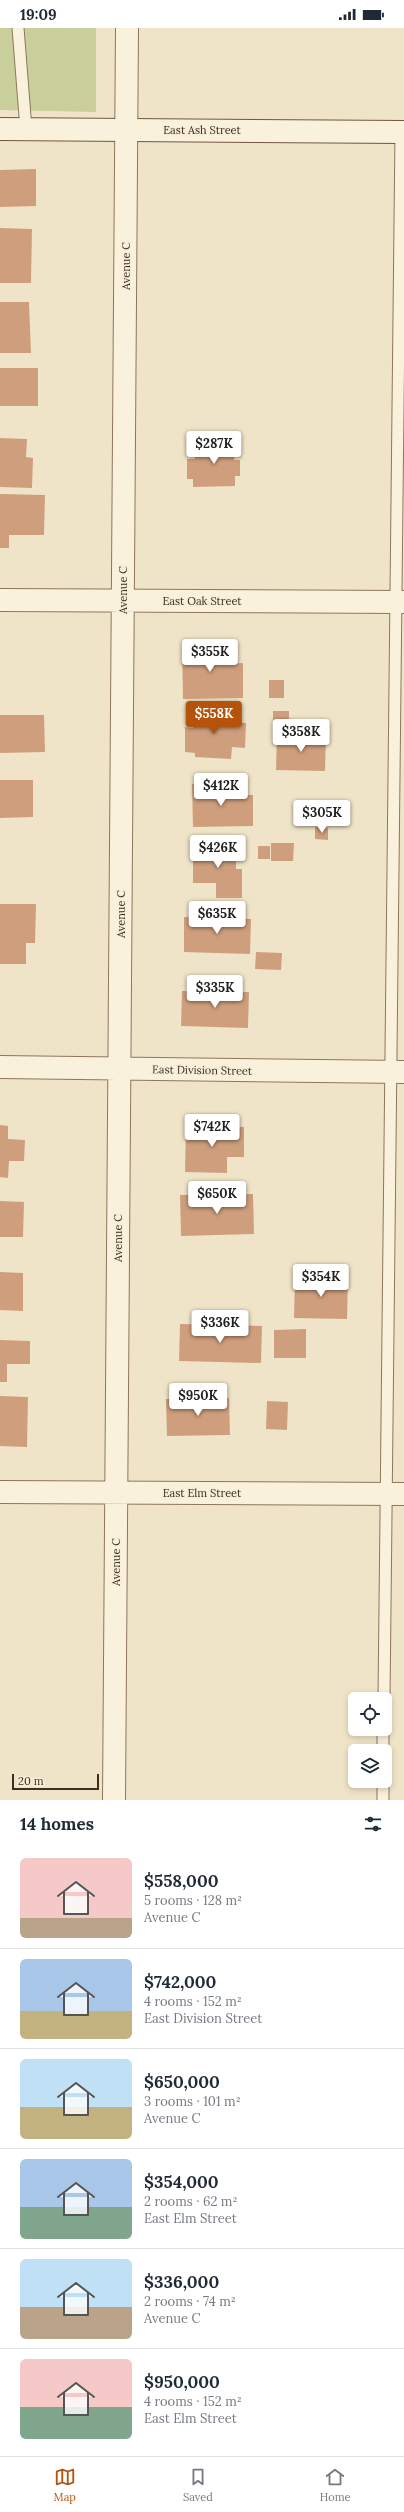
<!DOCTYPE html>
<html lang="en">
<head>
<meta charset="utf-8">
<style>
	body { margin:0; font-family:Lora,serif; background:#f6f6f7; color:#1f2937; height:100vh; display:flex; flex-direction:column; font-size:15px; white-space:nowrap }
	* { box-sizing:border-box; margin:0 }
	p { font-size:13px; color:#747a83 }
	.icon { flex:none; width:22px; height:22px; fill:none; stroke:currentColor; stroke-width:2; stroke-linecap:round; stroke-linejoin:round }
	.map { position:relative; height:1772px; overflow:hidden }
	.side { display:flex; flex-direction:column; background:#fff; flex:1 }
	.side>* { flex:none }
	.controls { position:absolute; left:348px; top:1664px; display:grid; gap:8px }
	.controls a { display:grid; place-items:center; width:44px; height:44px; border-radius:6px; background:#fff; box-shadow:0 2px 6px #0003; font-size:20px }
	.scale { position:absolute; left:12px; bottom:10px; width:87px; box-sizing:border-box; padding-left:4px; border:2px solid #3d2e20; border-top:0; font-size:11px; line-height:14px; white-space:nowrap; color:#3d2e20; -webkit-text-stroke:3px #f7eed8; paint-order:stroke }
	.price { position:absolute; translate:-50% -34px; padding:0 9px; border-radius:4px; background:#fff; color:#222; font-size:13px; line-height:26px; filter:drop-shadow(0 1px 2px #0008) }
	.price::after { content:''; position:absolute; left:50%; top:24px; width:12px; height:9px; margin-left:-6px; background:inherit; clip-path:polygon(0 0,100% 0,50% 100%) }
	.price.on { background:#b45309; color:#fff }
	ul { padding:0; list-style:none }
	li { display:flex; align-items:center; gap:12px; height:100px; padding:0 20px }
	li+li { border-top:1px solid #e0e1e3 }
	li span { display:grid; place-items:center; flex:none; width:112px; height:80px; border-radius:6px; color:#555 }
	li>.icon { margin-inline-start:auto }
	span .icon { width:48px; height:48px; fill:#fffc; stroke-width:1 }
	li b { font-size:17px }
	h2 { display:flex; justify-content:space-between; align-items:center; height:48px; padding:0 20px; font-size:17px }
	.status { display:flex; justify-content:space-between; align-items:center; height:28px; padding:0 20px; background:#fff; direction:ltr }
	.status svg { height:11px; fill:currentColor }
	.tab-bar { display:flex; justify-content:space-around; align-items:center; height:56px; border-top:1px solid #e0e1e3; background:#fff; font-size:11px; color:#747a83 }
	.tab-bar a { display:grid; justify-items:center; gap:2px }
	.tab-bar .on { color:#b45309 }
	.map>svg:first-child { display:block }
</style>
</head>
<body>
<div class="status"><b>19:09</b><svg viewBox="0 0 49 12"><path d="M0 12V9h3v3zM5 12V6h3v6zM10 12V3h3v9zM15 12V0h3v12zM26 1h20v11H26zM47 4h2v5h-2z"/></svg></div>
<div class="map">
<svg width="404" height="1772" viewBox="0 0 404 1772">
	<rect width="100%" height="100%" fill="#f0e4c8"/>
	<!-- green -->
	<path fill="#c9cf9b" d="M0 0H96V84L0 82Z"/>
	<!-- building -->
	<path fill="#cf9f7d" d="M36 141V178L0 179V142Z
		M0 200 32 201 31 255H0Z
		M0 274H29L31 325H0Z
		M0 340H38V378H0Z
		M0 410 27 411 26 429 33 430 32 460 0 459Z
		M194 414H234V432H240V448H235V458L193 459V451H187V431H195Z
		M0 466 45 467 44 507H9V520H0Z
		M227 615 228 636 243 635V670L183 671 182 616Z
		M269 652H284V670H269Z
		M194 682 230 683 229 694 246 695 245 720 232 719 231 731 195 729V725L185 724V699L193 700Z
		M273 683H289V697H273Z
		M0 687H44L45 724 0 725Z
		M277 706 326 708 325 743 276 742Z
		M0 752H33V789L0 790Z
		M231 755V767H253V798L193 799 192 756Z
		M315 799 328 800V812L315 811Z
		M271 815H294L293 833H271Z
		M193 817H236V841H242V870H216V855H193Z
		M258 818H270V831H258Z
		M0 876H36L35 915H26V936H0Z
		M184 889 251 891 250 926 184 924Z
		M256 924 282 925 281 942 255 941Z
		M182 963 249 964 248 1000 181 998Z
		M0 1097 8 1098V1111L25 1112 24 1133H9L8 1150 0 1149Z
		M186 1098 244 1099V1129H227V1145L185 1144Z
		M253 1166 254 1206 181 1208 180 1167Z
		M0 1173 24 1174 23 1209H0Z
		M0 1244 23 1245V1283L0 1282Z
		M295 1249 348 1250 347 1291 294 1290Z
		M180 1296 262 1298 261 1335 179 1333Z
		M306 1301V1330H274V1302Z
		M0 1312 30 1313V1336H7V1354H0Z
		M0 1368 28 1369 27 1419 0 1418Z
		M229 1370 230 1407 167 1408 166 1371Z
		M267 1373 288 1374 287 1402 266 1401Z"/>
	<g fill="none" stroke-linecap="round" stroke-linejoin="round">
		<defs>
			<path id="lane" d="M18 0 26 101
				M384 1671 401 104
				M383 1723V1701
				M383 1772V1753"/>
			<path id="street" d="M0 572 404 574
				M0 1039 404 1044
				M0 1464 404 1466
				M114 1772 127 0"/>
			<path id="secondary" d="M0 101 404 104"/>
		</defs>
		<!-- lane casing -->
		<use href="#lane" stroke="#8d765c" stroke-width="13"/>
		<!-- street casing -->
		<use href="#street" stroke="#8d765c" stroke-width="24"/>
		<!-- secondary casing -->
		<use href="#secondary" stroke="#6f573f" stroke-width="24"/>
		<!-- lane -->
		<use href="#lane" stroke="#faf1dc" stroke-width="11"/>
		<!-- street -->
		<use href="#street" stroke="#faf1dc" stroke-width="22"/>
		<!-- secondary -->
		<use href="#secondary" stroke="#faf1dc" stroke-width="22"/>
	</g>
	<g text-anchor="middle" stroke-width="3" stroke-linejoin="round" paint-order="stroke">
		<!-- street labels -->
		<g font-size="11" fill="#3d2e20" stroke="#f7eed8">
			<text x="202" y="106">East Ash Street</text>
			<text transform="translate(126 238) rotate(-90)" y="4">Avenue C</text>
			<text transform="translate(123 562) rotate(-90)" y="4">Avenue C</text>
			<text x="202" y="577">East Oak Street</text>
			<text transform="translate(121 886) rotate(-90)" y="4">Avenue C</text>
			<text transform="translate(202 1042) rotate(1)" y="4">East Division Street</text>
			<text transform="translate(118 1210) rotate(-90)" y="4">Avenue C</text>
			<text x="202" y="1469">East Elm Street</text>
			<text transform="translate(116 1534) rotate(-90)" y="4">Avenue C</text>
		</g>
	</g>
</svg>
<div class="controls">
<a><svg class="icon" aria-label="locate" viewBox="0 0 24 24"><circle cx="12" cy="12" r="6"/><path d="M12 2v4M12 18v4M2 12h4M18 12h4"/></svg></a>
<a><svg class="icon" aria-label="layers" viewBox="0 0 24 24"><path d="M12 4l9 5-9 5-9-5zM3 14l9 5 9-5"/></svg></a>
</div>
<div class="scale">20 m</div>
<b class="price" style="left:214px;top:437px">$287K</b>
<b class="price" style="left:210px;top:645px">$355K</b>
<b class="price on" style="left:214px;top:707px">$558K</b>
<b class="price" style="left:301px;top:725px">$358K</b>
<b class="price" style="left:221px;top:779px">$412K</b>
<b class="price" style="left:322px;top:806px">$305K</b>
<b class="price" style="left:218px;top:841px">$426K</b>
<b class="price" style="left:217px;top:907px">$635K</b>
<b class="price" style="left:215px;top:981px">$335K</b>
<b class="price" style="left:212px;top:1120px">$742K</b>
<b class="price" style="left:217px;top:1187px">$650K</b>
<b class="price" style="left:321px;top:1270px">$354K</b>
<b class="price" style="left:220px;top:1316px">$336K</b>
<b class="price" style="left:198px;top:1389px">$950K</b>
</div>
<section class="side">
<h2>14 homes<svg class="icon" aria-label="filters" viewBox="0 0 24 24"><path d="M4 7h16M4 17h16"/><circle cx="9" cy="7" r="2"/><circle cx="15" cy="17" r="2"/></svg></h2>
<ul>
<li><span style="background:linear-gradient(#f6c9c9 75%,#b9a48a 0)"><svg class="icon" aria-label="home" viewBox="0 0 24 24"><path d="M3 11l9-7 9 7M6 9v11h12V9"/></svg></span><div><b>$558,000</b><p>5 rooms · 128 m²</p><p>Avenue C</p></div></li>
<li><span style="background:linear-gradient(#a9c7e8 65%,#c2b280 0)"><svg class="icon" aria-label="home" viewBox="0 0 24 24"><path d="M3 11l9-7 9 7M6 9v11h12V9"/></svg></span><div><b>$742,000</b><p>4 rooms · 152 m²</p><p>East Division Street</p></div></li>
<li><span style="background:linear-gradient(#bfe0f5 60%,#c2b280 0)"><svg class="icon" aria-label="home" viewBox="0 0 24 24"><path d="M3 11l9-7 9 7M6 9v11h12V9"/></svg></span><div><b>$650,000</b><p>3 rooms · 101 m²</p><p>Avenue C</p></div></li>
<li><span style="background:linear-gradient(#a9c7e8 60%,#7fa58c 0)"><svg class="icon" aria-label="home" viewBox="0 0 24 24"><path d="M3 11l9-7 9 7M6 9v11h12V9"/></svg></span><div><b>$354,000</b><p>2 rooms · 62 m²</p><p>East Elm Street</p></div></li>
<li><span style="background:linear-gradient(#bfe0f5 60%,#b9a48a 0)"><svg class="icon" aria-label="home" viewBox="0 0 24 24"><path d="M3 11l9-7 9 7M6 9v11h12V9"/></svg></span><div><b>$336,000</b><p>2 rooms · 74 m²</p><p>Avenue C</p></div></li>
<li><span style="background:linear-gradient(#f6c9c9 60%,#7fa58c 0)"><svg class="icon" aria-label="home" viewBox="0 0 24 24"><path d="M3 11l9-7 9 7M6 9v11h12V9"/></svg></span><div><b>$950,000</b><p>4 rooms · 152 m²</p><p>East Elm Street</p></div></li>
</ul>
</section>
<nav class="tab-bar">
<a class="on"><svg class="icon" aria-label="map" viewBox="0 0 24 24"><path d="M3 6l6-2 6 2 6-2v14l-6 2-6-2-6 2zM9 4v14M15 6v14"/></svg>Map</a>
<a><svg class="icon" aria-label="saved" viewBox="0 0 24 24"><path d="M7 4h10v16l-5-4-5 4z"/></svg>Saved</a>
<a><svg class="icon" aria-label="home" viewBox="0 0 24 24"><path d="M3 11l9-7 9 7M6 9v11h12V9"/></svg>Home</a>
</nav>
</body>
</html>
